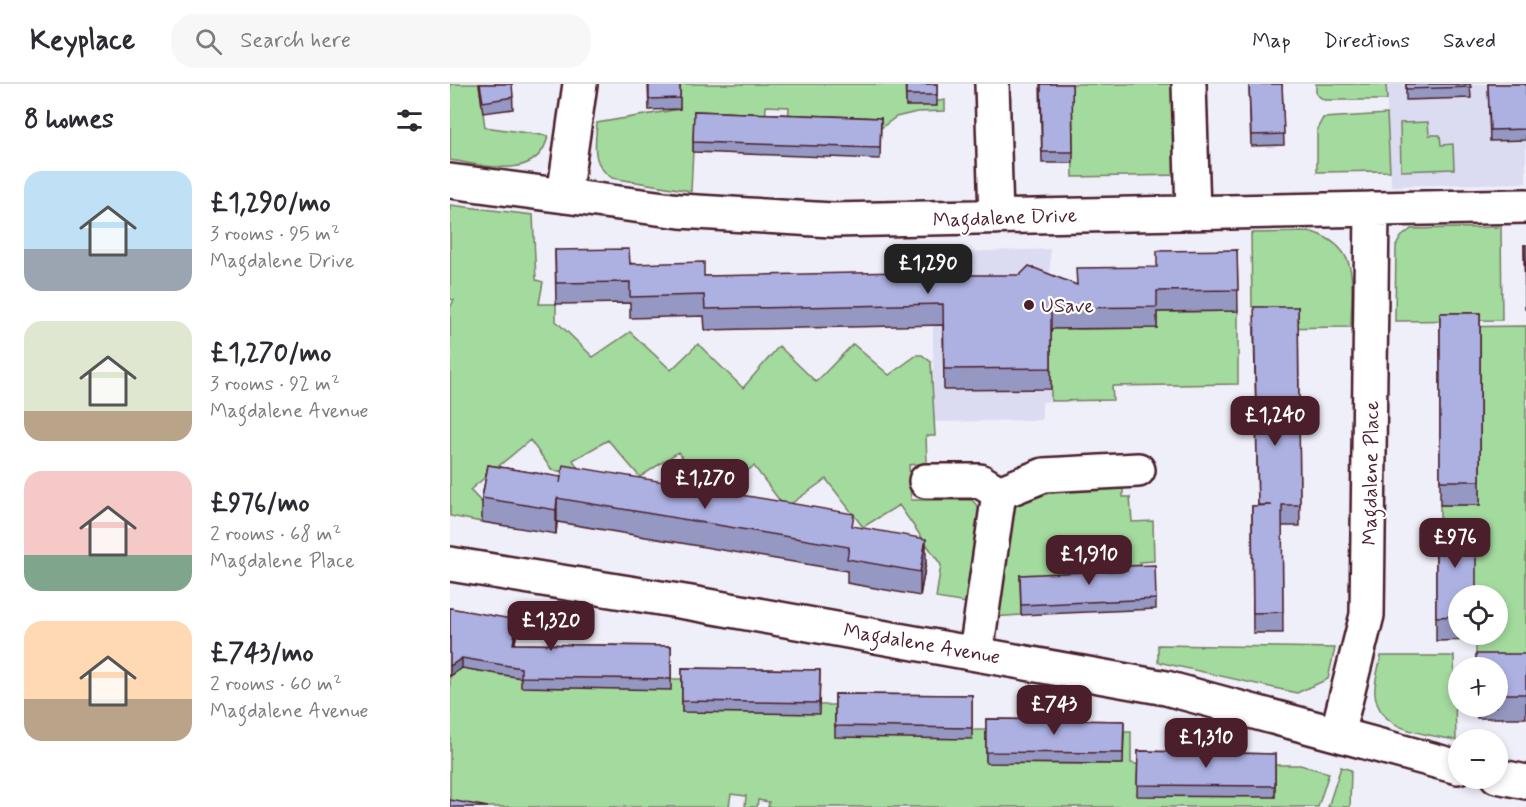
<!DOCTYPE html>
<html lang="en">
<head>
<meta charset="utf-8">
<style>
	body { margin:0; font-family:Mynerve,sans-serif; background:#f7f7f7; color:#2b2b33; height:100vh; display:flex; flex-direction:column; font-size:22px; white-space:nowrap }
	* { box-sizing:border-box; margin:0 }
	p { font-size:20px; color:#7c7c81 }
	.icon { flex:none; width:33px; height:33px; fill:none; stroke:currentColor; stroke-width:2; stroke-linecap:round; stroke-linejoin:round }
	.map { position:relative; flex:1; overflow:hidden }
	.panel { display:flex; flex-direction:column; background:#fff; width:450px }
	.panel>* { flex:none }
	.fabs { position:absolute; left:998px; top:501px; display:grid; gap:12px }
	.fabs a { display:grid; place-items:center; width:60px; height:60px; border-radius:50%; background:#fff; box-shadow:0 3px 9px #0003; font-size:30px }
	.price { position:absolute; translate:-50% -51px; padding:0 14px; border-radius:12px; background:#4a1f2b; color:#fff; font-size:20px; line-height:39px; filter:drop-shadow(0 2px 3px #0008) }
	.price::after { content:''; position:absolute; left:50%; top:36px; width:18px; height:14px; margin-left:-9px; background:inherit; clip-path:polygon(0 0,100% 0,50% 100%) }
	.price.selected { background:#222; color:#fff }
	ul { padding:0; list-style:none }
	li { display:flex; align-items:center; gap:18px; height:150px; padding:0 24px }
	li span { display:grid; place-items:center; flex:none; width:168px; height:120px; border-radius:18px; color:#555 }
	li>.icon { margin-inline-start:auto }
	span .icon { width:72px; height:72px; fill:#fffc; stroke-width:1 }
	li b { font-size:26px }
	h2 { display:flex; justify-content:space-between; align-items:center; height:72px; padding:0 24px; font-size:26px }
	header { display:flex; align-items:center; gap:36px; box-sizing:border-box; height:84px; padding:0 30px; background:#fff; border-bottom:2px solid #e1e1e2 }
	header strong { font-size:28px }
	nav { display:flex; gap:33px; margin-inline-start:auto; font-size:21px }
	.search { width:420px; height:54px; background:#f7f7f7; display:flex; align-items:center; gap:15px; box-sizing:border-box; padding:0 21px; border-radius:24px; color:#7c7c81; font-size:22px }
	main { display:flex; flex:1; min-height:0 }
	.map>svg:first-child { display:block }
</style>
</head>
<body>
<header>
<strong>Keyplace</strong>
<div class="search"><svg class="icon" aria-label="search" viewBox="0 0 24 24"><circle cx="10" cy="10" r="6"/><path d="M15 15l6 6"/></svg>Search here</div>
<nav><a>Map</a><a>Directions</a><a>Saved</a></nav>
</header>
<main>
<section class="panel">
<h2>8 homes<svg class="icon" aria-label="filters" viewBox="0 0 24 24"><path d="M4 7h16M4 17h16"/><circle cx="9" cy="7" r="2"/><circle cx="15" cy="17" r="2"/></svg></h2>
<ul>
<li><span style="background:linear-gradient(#bfe0f5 65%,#9aa5b1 0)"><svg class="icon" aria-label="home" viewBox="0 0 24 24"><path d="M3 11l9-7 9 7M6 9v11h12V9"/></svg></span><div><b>£1,290/mo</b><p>3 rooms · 95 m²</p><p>Magdalene Drive</p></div></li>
<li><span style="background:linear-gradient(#dfe7d0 75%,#b9a48a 0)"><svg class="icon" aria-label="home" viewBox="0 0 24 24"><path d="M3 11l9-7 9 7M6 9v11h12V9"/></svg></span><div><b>£1,270/mo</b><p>3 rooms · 92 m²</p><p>Magdalene Avenue</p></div></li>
<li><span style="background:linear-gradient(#f6c9c9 70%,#7fa58c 0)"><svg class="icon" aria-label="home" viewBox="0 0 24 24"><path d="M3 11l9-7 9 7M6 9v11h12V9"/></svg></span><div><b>£976/mo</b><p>2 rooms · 68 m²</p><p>Magdalene Place</p></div></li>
<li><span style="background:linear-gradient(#ffd9b3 65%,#b9a48a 0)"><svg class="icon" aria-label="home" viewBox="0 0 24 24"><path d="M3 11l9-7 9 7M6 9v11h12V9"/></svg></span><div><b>£743/mo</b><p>2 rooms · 60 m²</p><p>Magdalene Avenue</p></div></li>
</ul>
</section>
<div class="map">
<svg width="1076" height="723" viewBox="0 0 1076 723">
	<rect width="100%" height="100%" fill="#efeff9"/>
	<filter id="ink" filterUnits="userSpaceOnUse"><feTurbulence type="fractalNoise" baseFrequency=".0167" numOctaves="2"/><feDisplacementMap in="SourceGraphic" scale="12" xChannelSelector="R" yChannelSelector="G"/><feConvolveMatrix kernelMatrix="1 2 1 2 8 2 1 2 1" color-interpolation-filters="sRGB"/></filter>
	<g filter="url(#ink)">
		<!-- built -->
		<path fill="#dbdcf2" d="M936 0H1076V99L941 102Z
			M600 165 601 317 592 318V336L484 338 482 169Z"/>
		<!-- green -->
		<path fill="#a3da9e" stroke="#767c64" stroke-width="1.5" d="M0 0H29L35 43 98 52C88 98 34 81 0 76Z
			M229 0H455L456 22 495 16V27L467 28 446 33 431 44 338 41 339 23 316 22 315 40 244 44 241 107 162 94C141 80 145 62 147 39L230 25Z
			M621 0H732L734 91 623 93Z
			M866 0H936L937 16H874L866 10Z
			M937 30 940 87 867 88V45L873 34Z
			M978 38 979 51H990L991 61 1003 60 1004 85 951 87 950 39Z
			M0 121 83 131 86 196 93 198 89 220H106V237L143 273 180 248 221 286 248 260 293 304 329 262 366 298 403 260 439 291 467 271H472L481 278 485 352H476L477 379 459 381 461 416H522L535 430 522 520 486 514 491 481 449 421 413 443 376 395 335 424 304 382 262 412 228 368 190 393 158 356 123 376 132 391 102 386 80 356 20 406 35 422 32 438 0 432V224L4 216 0 215Z
			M1051 143 1052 236 945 237 946 162 951 153 961 145Z
			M862 148C912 164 901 200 901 243L812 244V223H802L801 149Z
			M600 211 627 245 707 244V228L788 227V300L662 302 663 316 601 317Z
			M1076 242V594L1047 584 1026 583V551L1047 550V512L1026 511 990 469V421H1030V253H990V243Z
			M673 402V413H680L682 438 703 437 704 477 690 478 691 492 571 531 543 533 559 424 592 405Z
			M708 561 885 564 878 595 847 609 708 578Z
			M931 572H1004L1006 656C976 650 928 648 925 609 924 597 929 583 931 572Z
			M72 580V603L220 605 221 595H232V628L335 629 369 621H385L522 646H536V679L673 680 674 648H681V679L825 713V681H850L879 689 868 723H318L319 718 308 716 307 723H295L296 712 281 710 279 722 284 723H0V590L7 587 8 583 52 591Z
			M891 683 901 686 900 723H878Z"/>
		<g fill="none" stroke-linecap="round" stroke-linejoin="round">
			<defs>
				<path id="minor" d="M542 0 546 133
					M739 0 743 128
					M0 97 230 127 382 136 1076 122
					M114 112 130 0
					M476 397H530L549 409
					M0 480 241 519 716 604 1008 683
					M526 569 549 409 594 391 688 386
					M887 650 917 531 922 125
					M1047 692 1076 698"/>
			</defs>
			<!-- minor casing -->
			<use href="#minor" stroke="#4a1f2b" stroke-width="38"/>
			<!-- minor -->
			<use href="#minor" stroke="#fff" stroke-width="33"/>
		</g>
		<!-- wall -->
		<path fill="#9598c2" stroke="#4a1f2b" stroke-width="1.5" d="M29 0H62L63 25 33 29Z
			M198 0H230V25L199 26Z
			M456 0H487V22H456Z
			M590 0H622L623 79H592Z
			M799 0H832L834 61 801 62Z
			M956 0H1020L1021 14 956 16Z
			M1038 0H1076V56L1040 57Z
			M244 27 431 34 430 75 243 68Z
			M1074 161H1076V225H1075Z
			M105 166 254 192 519 191 626 201 787 166 788 227 707 228V244L601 245V305L494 306 493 241 255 246 254 232 180 234V219L106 220Z
			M848 223 850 442H832L833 549H803L802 422H808L804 244Z
			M990 229H1030V421H990Z
			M38 381 404 443 476 479 470 512 397 499V487L107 438 106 450 32 438V414Z
			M986 445 1008 512V550H1026V556L986 557Z
			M570 491 706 515V525L571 531Z
			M0 524 67 546 65 560 221 562V606L71 603V594L12 584 0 592Z
			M1076 570V634H1027L1026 622H1047V584Z
			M232 584 370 586 369 630 232 628Z
			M385 610 522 611V655L385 653Z
			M536 635 674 637 673 680 536 679Z
			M688 667 825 670V713L687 712Z"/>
		<!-- shaded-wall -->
		<path fill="#797c9e" stroke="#4a1f2b" stroke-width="1.5" d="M107 414V438L106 450V426Z
			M476 455V479L470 512V488Z
			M67 536V546L63 570V560Z
			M12 574V584L0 592V582Z"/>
		<!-- building -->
		<path fill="#adb1e2" stroke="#4a1f2b" stroke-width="1.5" d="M30 0H62L63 13 33 18Z
			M199 0H230V14L199 15Z
			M456 0H487V11H456Z
			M591 0H622L623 68H592Z
			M799 0H832L834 50 801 51Z
			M956 0H1020L1021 3 956 5Z
			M1038 0H1076V45L1040 46Z
			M244 27 431 34 430 64 243 58Z
			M1074 161H1076V201H1075Z
			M179 165 180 180 254 178V192L503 187 510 184 519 191H570L579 182 627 201 626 184 707 183V167L787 166 788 206 707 207V223L601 224V284L494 285 493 220 255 225 254 211 180 213V198L106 199 105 166Z
			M804 223H848L850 421H832L833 528 803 529 802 422 822 421H808Z
			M990 229H1030V397H990Z
			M38 381 111 393 110 399 113 381 404 430 402 442 476 455 470 488 397 475 399 463 107 414 106 426 32 414Z
			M986 445H1026V512H1008V532L986 533Z
			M705 481 706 515 571 521 570 491 677 486V482Z
			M0 524 67 536 63 560 221 562V595L71 593V584L12 574 0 582Z
			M1026 570H1076V610H1047V584H1026Z
			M232 584 370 586 369 619 232 617Z
			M385 610 522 611V644L385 642Z
			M536 635 674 637 673 669 536 668Z
			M688 667 825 670V702L687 701Z
			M0 716 38 723H0Z"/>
	</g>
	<!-- markers -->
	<circle fill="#4a1f2b" stroke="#fff" stroke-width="2" cx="579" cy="221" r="6"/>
	<g text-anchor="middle" stroke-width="4.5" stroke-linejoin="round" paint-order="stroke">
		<!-- street labels -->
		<g font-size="20" fill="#4a1f2b" stroke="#fff">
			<text transform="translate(555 133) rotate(-2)" y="7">Magdalene Drive</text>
			<text transform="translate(920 389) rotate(-89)" y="7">Magdalene Place</text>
			<text transform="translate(472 559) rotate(10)" y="7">Magdalene Avenue</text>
		</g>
		<!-- poi labels -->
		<g font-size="20" fill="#4a1f2b" stroke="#fff" text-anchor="start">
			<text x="591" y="228">USave</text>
		</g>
	</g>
</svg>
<div class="fabs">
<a><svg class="icon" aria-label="locate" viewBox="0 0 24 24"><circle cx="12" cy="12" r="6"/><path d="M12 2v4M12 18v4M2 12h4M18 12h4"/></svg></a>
<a>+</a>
<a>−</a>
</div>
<b class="price selected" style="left:478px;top:211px">£1,290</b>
<b class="price" style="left:825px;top:363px">£1,240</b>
<b class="price" style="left:255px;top:426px">£1,270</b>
<b class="price" style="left:1005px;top:485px">£976</b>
<b class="price" style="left:639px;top:502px">£1,910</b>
<b class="price" style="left:101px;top:568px">£1,320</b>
<b class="price" style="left:604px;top:652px">£743</b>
<b class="price" style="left:756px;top:685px">£1,310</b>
</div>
</main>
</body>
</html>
